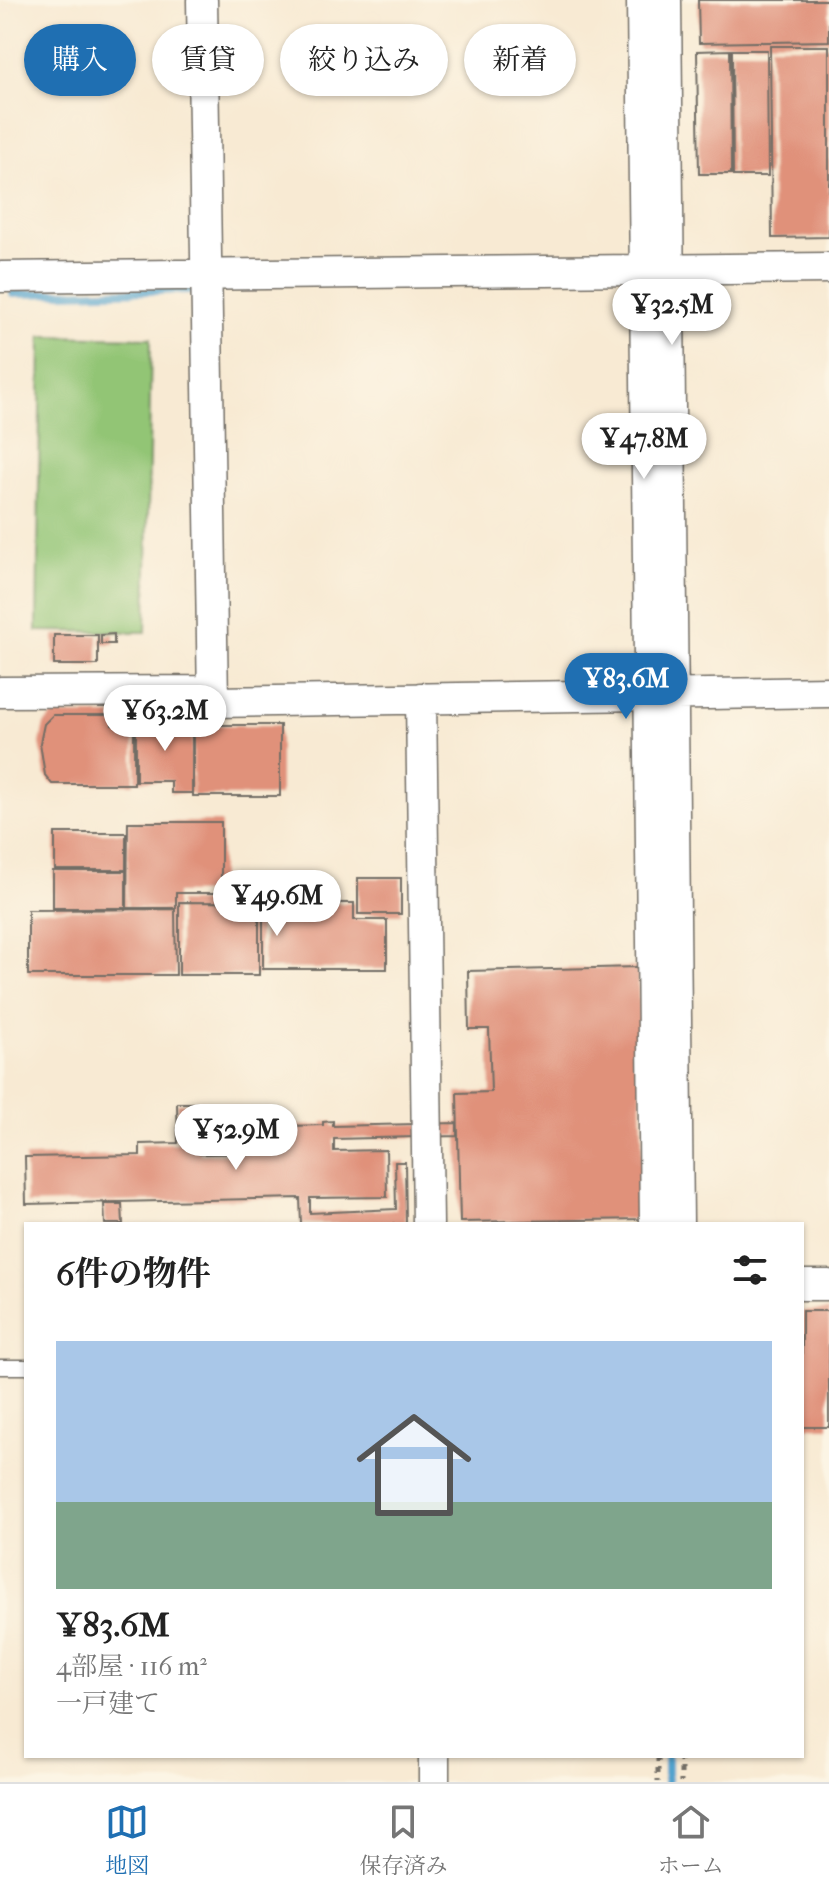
<!DOCTYPE html>
<html lang="ja">
<head>
<meta charset="utf-8">
<style>
	body { margin:0; font-family:"IM FELL French Canon","Noto Serif JP",serif; background:#f2f2f2; color:#222; height:100vh; display:flex; flex-direction:column; font-size:30px; white-space:nowrap }
	* { box-sizing:border-box; margin:0 }
	p { font-size:26px; color:#767676 }
	.icon { flex:none; width:44px; height:44px; fill:none; stroke:currentColor; stroke-width:2; stroke-linecap:round; stroke-linejoin:round }
	.map { position:relative; flex:1; overflow:hidden }
	.sheet { position:absolute; left:24px; top:1222px; width:780px; height:536px; display:flex; flex-direction:column; background:#fff; border-radius:0px; box-shadow:0 2px 6px #0004 }
	.sheet>* { flex:none }
	.hud { position:absolute; left:24px; top:24px; width:782px; height:72px; display:flex; gap:16px }
	.price { position:absolute; translate:-50% -68px; padding:0 18px; border-radius:28px; background:#fff; color:#222; font-size:26px; line-height:52px; filter:drop-shadow(0 2px 4px #0008) }
	.price::after { content:''; position:absolute; left:50%; top:48px; width:24px; height:18px; margin-left:-12px; background:inherit; clip-path:polygon(0 0,100% 0,50% 100%) }
	.price.on { background:#1f6fb2; color:#fff }
	ul { padding:0; list-style:none }
	li { display:grid; align-content:center; gap:16px; height:424px; padding:0 32px }
	li span { display:grid; place-items:center; height:248px; border-radius:0px; color:#555 }
	li>.icon { margin-inline-start:auto }
	span .icon { width:144px; height:144px; fill:#fffc; stroke-width:1 }
	li b { font-size:34px }
	h2 { display:flex; justify-content:space-between; align-items:center; height:96px; padding:0 32px; font-size:34px }
	.tag { padding:0 28px; border-radius:36px; background:#fff; box-shadow:0 2px 6px #0004; font-size:28px; line-height:72px }
	.tag.on { background:#1f6fb2; color:#fff }
	.dock { display:flex; justify-content:space-around; align-items:center; height:112px; border-top:2px solid #e0e0e0; background:#fff; font-size:22px; color:#767676 }
	.dock a { display:grid; justify-items:center; gap:4px }
	.dock .on { color:#1f6fb2 }
	.map>svg:first-child { display:block }
</style>
</head>
<body>
<div class="map">
<svg width="829" height="1782" viewBox="0 0 829 1782">
	<rect width="100%" height="100%" fill="#fcf5e5"/>
	<filter id="ink" filterUnits="userSpaceOnUse"><feTurbulence type="fractalNoise" baseFrequency=".0125" numOctaves="2"/><feDisplacementMap in="SourceGraphic" scale="16" xChannelSelector="R" yChannelSelector="G"/><feConvolveMatrix kernelMatrix="1 2 1 2 8 2 1 2 1" color-interpolation-filters="sRGB"/></filter>
	<filter id="wash" filterUnits="userSpaceOnUse"><feTurbulence type="fractalNoise" baseFrequency=".006" numOctaves="4" result="noise"/><feDisplacementMap in="SourceGraphic" scale="32" xChannelSelector="R" yChannelSelector="G"/><feGaussianBlur stdDeviation="1.8" result="paint"/><feColorMatrix in="noise" values="0 0 0 0 0 0 0 0 0 0 0 0 0 0 0 0 0 1.4 0 .05"/><feComposite in="paint" operator="in"/></filter>
	<g filter="url(#wash)">
		<rect width="100%" height="100%" fill="#f8ead3"/>
		<!-- green -->
		<path fill="#92c575" stroke="#5e7850" stroke-width="2" d="M41 336 151 338 146 632 37 631Z"/>
		<g fill="none" stroke-linecap="round" stroke-linejoin="round">
			<!-- stream -->
			<path stroke="#53a3cd" stroke-width="8" d="M13 294 191 290
				M667 1756V1782"/>
		</g>
		<g id="blocks">
			<!-- building -->
			<path fill="#e0917a" d="M698 0H829V41L699 43Z
				M770 46H829V237L772 238Z
				M730 50 731 174H699L697 51Z
				M732 50H767L768 176H733Z
				M114 634V644H101V635Z
				M54 635H98V665H54Z
				M53 715H112V725L134 726V784H52L45 775 40 743 44 724Z
				M156 715H167V722H192V793H171V781H136V722H156Z
				M193 725H280V796H193Z
				M128 822H221V893H176V908H127Z
				M55 833H126V870H55Z
				M53 871H126V908H53Z
				M358 878H401V914H358Z
				M179 902 354 903V920H387V969H263V919H259V975H179Z
				M175 909 176 975H28V910Z
				M638 967 644 1219 460 1222 457 1093 491 1092 489 1029H469L468 971Z
				M177 1103H199L200 1154 288 1152V1126L323 1125V1122L333 1121V1126L457 1123V1136L334 1139V1151L386 1150 387 1197 310 1198V1213L396 1209 395 1162H405L406 1224H301L300 1198 26 1204 25 1157 140 1155V1144L178 1143Z
				M104 1204H122L123 1224H105Z
				M802 1311H829V1427H802Z"/>
		</g>
	</g>
	<g filter="url(#ink)">
		<use href="#blocks" fill-opacity="0" stroke="#736e66" stroke-width="2"/>
		<g fill="none" stroke-linecap="round" stroke-linejoin="round">
			<defs>
				<path id="lane" d="M0 1367H26"/>
				<path id="street" d="M202 0 213 702 829 692
					M642 0 655 1224
					M666 0 678 1224
					M0 277 829 268
					M0 692 213 691
					M421 698 428 1224
					M802 1285H829
					M434 1756V1782"/>
			</defs>
			<!-- lane casing -->
			<use href="#lane" stroke="#736e66" stroke-width="17"/>
			<!-- street casing -->
			<use href="#street" stroke="#736e66" stroke-width="33"/>
			<!-- path -->
			<path stroke="#736e66" stroke-width="5" stroke-dasharray="6 6" stroke-linecap="butt" d="M658 1756V1782
				M681 1756V1782"/>
			<!-- lane -->
			<use href="#lane" stroke="#fff" stroke-width="14"/>
			<!-- street -->
			<use href="#street" stroke="#fff" stroke-width="30"/>
		</g>
	</g>
</svg>
<b class="price" style="left:672px;top:347px">¥32.5M</b>
<b class="price" style="left:644px;top:481px">¥47.8M</b>
<b class="price on" style="left:626px;top:721px">¥83.6M</b>
<b class="price" style="left:165px;top:753px">¥63.2M</b>
<b class="price" style="left:277px;top:938px">¥49.6M</b>
<b class="price" style="left:236px;top:1172px">¥52.9M</b>
<div class="hud">
<a class="tag on">購入</a>
<a class="tag">賃貸</a>
<a class="tag">絞り込み</a>
<a class="tag">新着</a>
</div>
<section class="sheet">
<h2>6件の物件<svg class="icon" aria-label="filters" viewBox="0 0 24 24"><path d="M4 7h16M4 17h16"/><circle cx="9" cy="7" r="2"/><circle cx="15" cy="17" r="2"/></svg></h2>
<ul>
<li><span style="background:linear-gradient(#a9c7e8 65%,#7fa58c 0)"><svg class="icon" aria-label="home" viewBox="0 0 24 24"><path d="M3 11l9-7 9 7M6 9v11h12V9"/></svg></span><div><b>¥83.6M</b><p>4部屋 · 116 m²</p><p>一戸建て</p></div></li>
</ul>
</section>
</div>
<nav class="dock">
<a class="on"><svg class="icon" aria-label="map" viewBox="0 0 24 24"><path d="M3 6l6-2 6 2 6-2v14l-6 2-6-2-6 2zM9 4v14M15 6v14"/></svg>地図</a>
<a><svg class="icon" aria-label="saved" viewBox="0 0 24 24"><path d="M7 4h10v16l-5-4-5 4z"/></svg>保存済み</a>
<a><svg class="icon" aria-label="home" viewBox="0 0 24 24"><path d="M3 11l9-7 9 7M6 9v11h12V9"/></svg>ホーム</a>
</nav>
</body>
</html>
